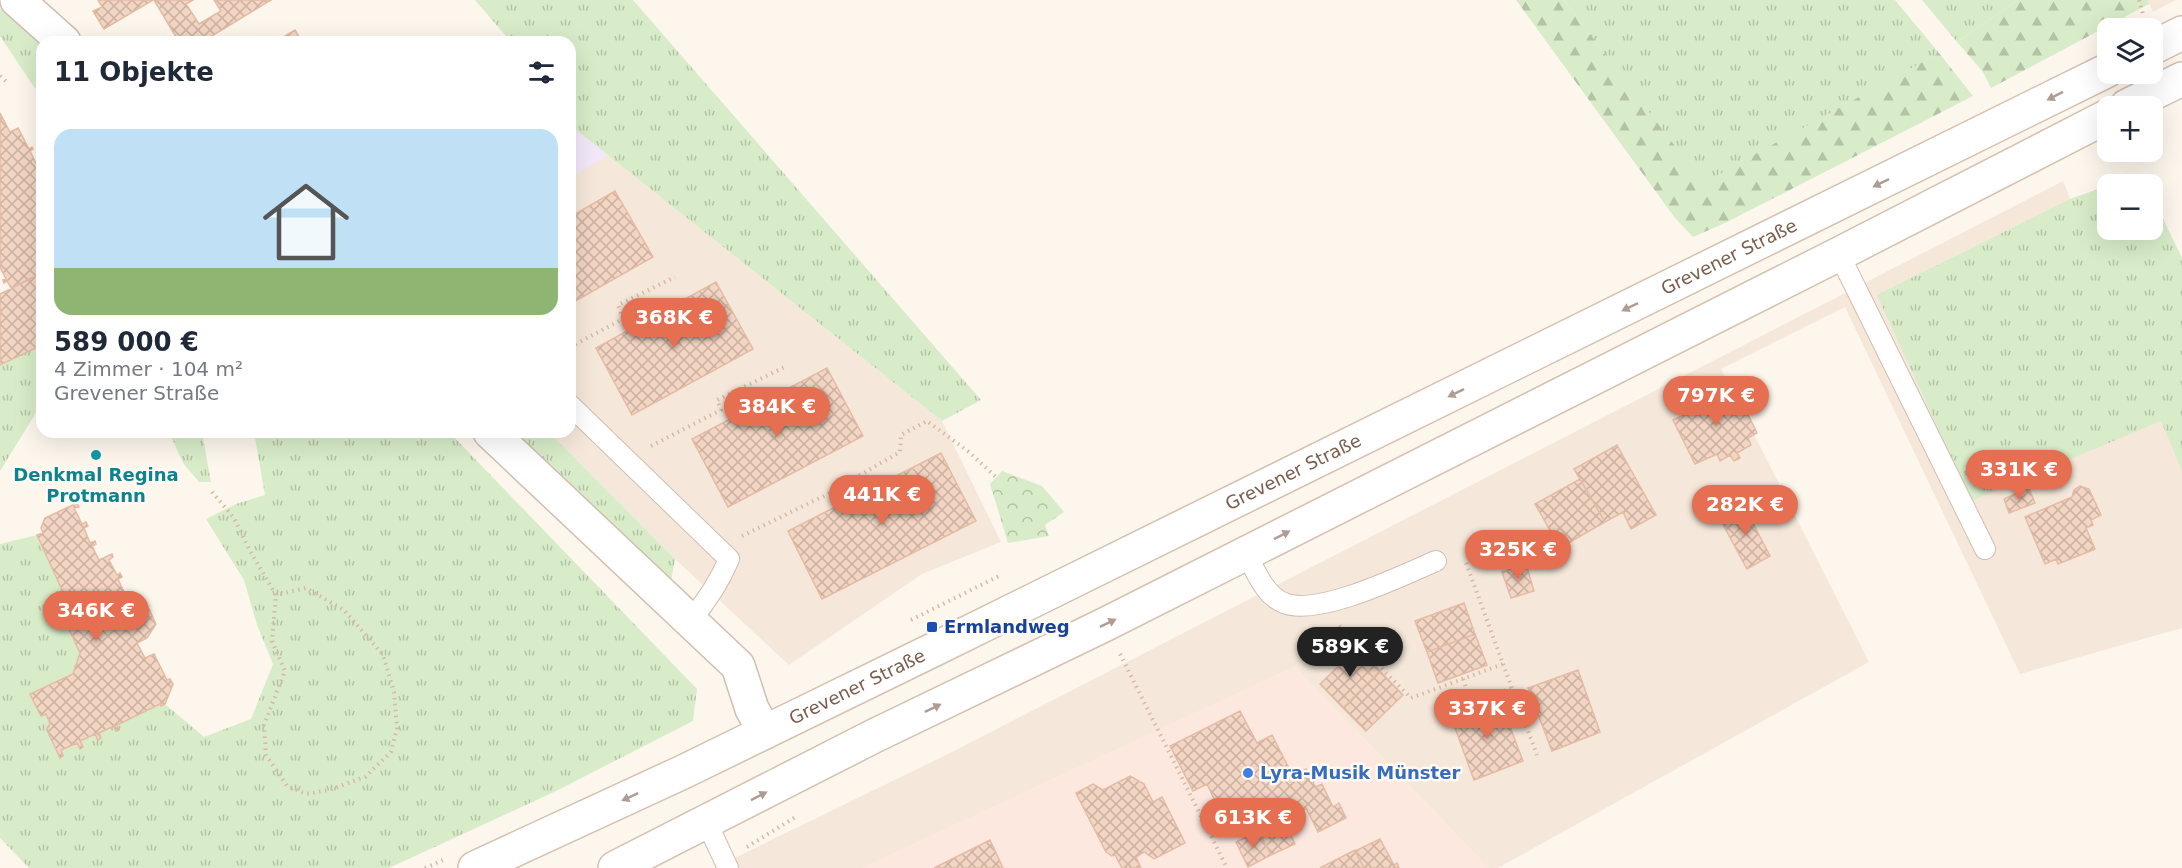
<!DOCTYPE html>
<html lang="de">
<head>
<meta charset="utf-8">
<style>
	body { margin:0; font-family:"DejaVu Sans",sans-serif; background:#f2f2f3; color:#1f2937; height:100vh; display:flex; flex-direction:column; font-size:22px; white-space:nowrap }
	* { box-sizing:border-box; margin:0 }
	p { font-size:20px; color:#747a83 }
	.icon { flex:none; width:33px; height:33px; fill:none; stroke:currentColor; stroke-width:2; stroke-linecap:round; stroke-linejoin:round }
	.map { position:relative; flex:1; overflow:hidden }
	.sheet { position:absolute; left:36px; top:36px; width:540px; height:402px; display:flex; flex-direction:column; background:#fff; border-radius:18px; box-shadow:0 6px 24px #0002 }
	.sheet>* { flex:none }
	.buttons { position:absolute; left:2097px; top:18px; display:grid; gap:12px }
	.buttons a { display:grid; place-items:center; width:66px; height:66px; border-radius:12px; background:#fff; box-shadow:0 6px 24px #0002; font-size:30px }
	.price { position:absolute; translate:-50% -51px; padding:0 14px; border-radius:21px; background:#e76f51; color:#fff; font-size:20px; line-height:39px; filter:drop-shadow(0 2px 3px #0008) }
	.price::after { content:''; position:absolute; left:50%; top:36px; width:18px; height:14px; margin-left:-9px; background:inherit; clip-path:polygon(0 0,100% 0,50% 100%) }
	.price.selected { background:#222; color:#fff }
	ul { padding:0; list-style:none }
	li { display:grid; align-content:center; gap:12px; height:318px; padding:0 18px }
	li span { display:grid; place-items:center; height:186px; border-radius:18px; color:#555 }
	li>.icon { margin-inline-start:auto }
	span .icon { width:108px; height:108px; fill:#fffc; stroke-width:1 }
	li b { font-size:26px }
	h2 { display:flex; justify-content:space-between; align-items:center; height:72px; padding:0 18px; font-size:26px }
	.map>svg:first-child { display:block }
</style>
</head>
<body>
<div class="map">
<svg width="2182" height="868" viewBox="0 0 2182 868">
	<defs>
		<pattern id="grass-tufts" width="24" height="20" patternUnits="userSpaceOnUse" patternTransform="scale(1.5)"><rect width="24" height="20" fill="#d8ecc9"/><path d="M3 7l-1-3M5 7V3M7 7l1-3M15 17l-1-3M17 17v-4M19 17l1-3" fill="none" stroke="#b4c2a5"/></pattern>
		<pattern id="forest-firs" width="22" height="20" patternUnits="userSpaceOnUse" patternTransform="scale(1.5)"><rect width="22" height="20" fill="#d8ecc9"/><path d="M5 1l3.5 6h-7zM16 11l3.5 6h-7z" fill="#b4c2a5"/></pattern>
		<pattern id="park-crowns" width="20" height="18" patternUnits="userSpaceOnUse" patternTransform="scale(1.5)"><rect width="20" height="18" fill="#d8ecc9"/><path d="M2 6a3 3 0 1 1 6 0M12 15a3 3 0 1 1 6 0" fill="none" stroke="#b4c2a5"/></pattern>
		<pattern id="building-cross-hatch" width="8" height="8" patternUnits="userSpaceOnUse" patternTransform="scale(1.5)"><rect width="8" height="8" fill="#f3d5c3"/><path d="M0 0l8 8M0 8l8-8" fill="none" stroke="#cab0a1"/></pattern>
	</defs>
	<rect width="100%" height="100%" fill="#fdf6ec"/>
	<!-- residential -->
	<path fill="#f5e8da" d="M2148 0H2176L2153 12Z
		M570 125 942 421 1001 542 922 574 789 665 675 559 549 432H570Z
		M2063 181 2182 471V628L2020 674 1845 307 1721 369 1869 662 1498 868H714L948 754Z"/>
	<!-- commercial -->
	<path fill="#fde8e0" d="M1295 666 1489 868H861Z"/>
	<!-- education -->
	<path fill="#f3e8fa" d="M570 125 608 155 570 178Z"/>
	<!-- grass -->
	<path fill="url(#grass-tufts)" d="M475 0H633L981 400 942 421 570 125V42H511Z
		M1564 0H1895L1939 53 1703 184Z
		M1922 0H2018L1957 42Z
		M0 8 42 45V94L34 87 0 36Z
		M2141 174 2146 184H2111Z
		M2107 186 2108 230H2152L2153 198 2182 258V471L2161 421 1971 501 1877 295 2070 199Z
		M42 345V403L0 471V365Z
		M169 432H202L211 482H199L183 463Z
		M254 432H449L697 689 693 721 554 792 389 868H29L0 838V544L37 535 62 590 58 605 80 653 73 674 30 694 41 716 46 714 50 723 47 730 60 757 63 756 61 750 77 743 83 747 80 741 95 734 98 740 101 738 99 733 114 726 117 731 119 730 117 725 160 704 161 706 165 704 204 737 251 719 273 664 257 625 244 580 206 519 236 504 265 495Z
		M514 432H549L675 559 670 586Z"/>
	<!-- forest -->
	<path fill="url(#forest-firs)" d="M1516 0H1564L1703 183 1939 53 1973 96 1727 222 1693 237 1675 218Z
		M2018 0H2148L2149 4 1991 88 1983 72 1957 42Z"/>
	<!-- park -->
	<path fill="url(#park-crowns)" d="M1002 471 1042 486 1064 512 1045 525 1049 536 1008 543 990 484Z"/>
	<!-- building -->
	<path fill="url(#building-cross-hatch)" stroke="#e6bba3" stroke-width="1.5" d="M98 0H153L104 29 93 11 102 7Z
		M154 0H193L186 4 199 24 221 11 214 0H271L202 42H179Z
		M295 30 302 42H275Z
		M0 113 10 132 18 128 29 149 32 147 33 149 30 151 38 167 42 166V169L39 170 42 175V273L11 288 7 281 4 283 3 280 6 279 0 267Z
		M615 191 653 257 570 304V217Z
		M42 273V345L0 365V294Z
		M716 282 753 349 632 415 596 348Z
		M827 368 863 436 728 507 692 439Z
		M1736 390 1757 433 1748 438 1751 445 1737 453 1740 458 1734 461 1730 455 1720 461 1717 454 1695 464 1673 420 1694 410 1690 403 1715 391 1718 398Z
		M1617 445 1656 515 1631 529 1623 512 1605 522 1574 469Z
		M941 453 976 521 822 599 788 531Z
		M1580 479 1605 522 1560 548 1535 504Z
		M2080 486 2089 489 2101 515 2091 520 2093 525 2086 528 2095 549 2058 564 2056 559 2045 564 2025 517 2072 497 2074 490Z
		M2029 488 2035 503 2009 513 2004 499Z
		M77 503 79 507 74 508 82 524 86 522 88 526 84 528 90 543 95 541 96 544 92 546 99 560 112 554 113 557 109 560 117 575 120 573 122 577 118 579 125 594 129 592 131 596 127 598 134 612 138 610 139 614 149 609 156 624 147 638 137 643 145 658 154 654 167 680 170 679 173 684 165 704 161 706 160 704 117 725 119 730 116 731 114 726 99 733 101 738 98 740 95 734 80 741 83 747 80 749 77 743 61 750 63 756 60 758 47 730 50 723 46 714 41 716 30 694 73 674 80 653 58 605 62 590 37 535 43 533 41 528 45 518Z
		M1743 504 1770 556 1747 569 1719 517Z
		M1526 564 1534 591 1511 598 1502 572Z
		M1464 603 1475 634 1427 652 1415 621Z
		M1475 634 1487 665 1438 683 1427 652Z
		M1357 648 1380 671 1343 708 1320 684Z
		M1578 670 1600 732 1552 751 1528 688Z
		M1380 671 1403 695 1366 731 1343 708Z
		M1500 700 1523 761 1474 780 1451 717Z
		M1240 711 1257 743 1272 735 1293 776 1306 769 1311 778 1313 777 1315 781 1313 783 1316 787 1322 784 1333 807 1339 803 1346 818 1318 832 1306 808 1283 820 1295 844 1271 855 1244 802 1236 806 1239 812 1219 822 1210 808 1212 806 1209 802 1214 799 1207 784 1193 791 1170 746Z
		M1130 776 1144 784 1153 802 1162 797 1185 843 1154 859 1144 852 1136 857 1141 868H1122L1115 855 1112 856 1106 852 1076 793 1093 784 1103 790Z
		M1258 831 1271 855 1248 867 1236 842Z
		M1380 839 1394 865 1397 863 1399 868H1364L1355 851Z
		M990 840 1003 868H934Z
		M1355 850 1364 868H1320Z"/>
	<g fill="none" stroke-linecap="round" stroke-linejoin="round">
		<defs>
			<path id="service" d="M1839 254 1985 549
				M570 405 729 559C719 583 706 602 690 621
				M1246 553C1255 570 1265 596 1284 603 1318 617 1403 575 1436 561
				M707 823 728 868"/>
			<path id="minor" d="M17 0 64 42
				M490 432 738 666 752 709 765 732"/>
			<g id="secondary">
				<path d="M2152 48 2182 33"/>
				<path d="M2127 106 2182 79"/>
				<path id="s1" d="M475 868 683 772 941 646 2108 70"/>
				<path d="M615 868 874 736 1106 624 1839 254 2108 116"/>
			</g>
		</defs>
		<!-- service casing -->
		<use href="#service" stroke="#d1beb0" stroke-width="22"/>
		<!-- minor casing -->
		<use href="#minor" stroke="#d1beb0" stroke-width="36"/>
		<!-- secondary casing -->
		<use href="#secondary" stroke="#d6c0b0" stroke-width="36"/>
		<!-- path -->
		<path stroke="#d9b8a5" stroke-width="4" stroke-dasharray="1.5 4.5" stroke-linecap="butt" d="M2139 0 2143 14
			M0 76 8 83
			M570 198 575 195
			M570 347 623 319 618 305 675 277
			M651 446 721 410 717 400 787 366
			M212 492 234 518 250 551 276 595 272 641 285 671 264 725 266 755 287 786 306 794 329 790 365 777 391 752 397 728 394 692 383 655 344 610 306 588 276 595
			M742 536 824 496 900 452 901 435 927 421 969 452 996 477
			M911 620 1001 575
			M1339 626 1411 698 1503 664 1465 560
			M1120 654 1227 868
			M1503 664 1537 755
			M1463 679 1472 703 1512 688
			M747 847 797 816
			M425 868 443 860"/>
		<!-- service -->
		<use href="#service" stroke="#fff" stroke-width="20"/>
		<!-- minor -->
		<use href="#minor" stroke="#fff" stroke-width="33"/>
		<!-- secondary -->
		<use href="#secondary" stroke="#fff" stroke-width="33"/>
	</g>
	<!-- one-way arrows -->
	<defs><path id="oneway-solid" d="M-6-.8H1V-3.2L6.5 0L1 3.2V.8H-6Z" transform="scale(1.5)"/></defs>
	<g fill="#af9d94">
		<use href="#oneway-solid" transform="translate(2055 96) rotate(153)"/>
		<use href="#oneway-solid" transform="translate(1881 183) rotate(154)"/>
		<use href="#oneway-solid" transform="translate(1630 307) rotate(154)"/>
		<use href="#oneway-solid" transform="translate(1456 393) rotate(154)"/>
		<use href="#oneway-solid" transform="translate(1282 535) rotate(-27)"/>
		<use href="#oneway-solid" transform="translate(1108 623) rotate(-26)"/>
		<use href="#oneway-solid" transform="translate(933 708) rotate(-26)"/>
		<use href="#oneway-solid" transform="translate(759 796) rotate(-27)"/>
		<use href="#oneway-solid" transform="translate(630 797) rotate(155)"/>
	</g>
	<!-- markers -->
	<circle fill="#0f9aa8" stroke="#fffaf3" stroke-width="2" cx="96" cy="455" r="6"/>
	<rect fill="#1a4fb4" stroke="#fffaf3" stroke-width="2" x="926" y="621" width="12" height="12" rx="3"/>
	<circle fill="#3f7fe0" stroke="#fffaf3" stroke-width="2" cx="1248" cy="773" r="6"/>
	<g text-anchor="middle" stroke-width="5" stroke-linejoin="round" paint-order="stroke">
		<!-- street labels -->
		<g font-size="18" fill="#7a5c4d" stroke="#fffaf3">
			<text dy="6" stroke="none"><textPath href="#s1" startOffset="1395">Grevener Straße</textPath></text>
			<text dy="6" stroke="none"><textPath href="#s1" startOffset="909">Grevener Straße</textPath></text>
			<text dy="6" stroke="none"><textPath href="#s1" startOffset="423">Grevener Straße</textPath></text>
		</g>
		<!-- culture labels -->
		<g font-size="18" font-weight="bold" fill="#0d838f" stroke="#fffaf3">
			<text x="96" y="481">Denkmal Regina<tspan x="96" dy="21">Protmann</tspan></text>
		</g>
		<!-- transit labels -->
		<g font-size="18" font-weight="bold" fill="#164399" stroke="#fffaf3" text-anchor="start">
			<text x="944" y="633">Ermlandweg</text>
		</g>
		<!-- shop labels -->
		<g font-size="18" font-weight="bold" fill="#366cbe" stroke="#fffaf3" text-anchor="start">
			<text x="1260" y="779">Lyra-Musik Münster</text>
		</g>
	</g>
</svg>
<div class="buttons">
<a><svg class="icon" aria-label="layers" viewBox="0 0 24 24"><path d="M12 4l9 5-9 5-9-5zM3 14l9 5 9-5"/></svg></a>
<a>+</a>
<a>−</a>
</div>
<b class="price" style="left:674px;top:349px">368K €</b>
<b class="price" style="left:1716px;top:427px">797K €</b>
<b class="price" style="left:777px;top:438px">384K €</b>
<b class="price" style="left:2019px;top:501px">331K €</b>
<b class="price" style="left:882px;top:526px">441K €</b>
<b class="price" style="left:1745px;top:536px">282K €</b>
<b class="price" style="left:1518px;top:581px">325K €</b>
<b class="price" style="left:96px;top:642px">346K €</b>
<b class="price selected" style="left:1350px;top:678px">589K €</b>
<b class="price" style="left:1487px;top:740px">337K €</b>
<b class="price" style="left:1253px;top:849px">613K €</b>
<section class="sheet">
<h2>11 Objekte<svg class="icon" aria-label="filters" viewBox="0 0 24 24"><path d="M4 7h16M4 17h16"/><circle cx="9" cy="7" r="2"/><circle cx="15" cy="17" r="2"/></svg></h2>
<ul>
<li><span style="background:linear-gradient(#bfe0f5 75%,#8fb573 0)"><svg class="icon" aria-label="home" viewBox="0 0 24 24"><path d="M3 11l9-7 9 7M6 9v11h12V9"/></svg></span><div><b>589 000 €</b><p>4 Zimmer · 104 m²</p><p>Grevener Straße</p></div></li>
</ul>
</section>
</div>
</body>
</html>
